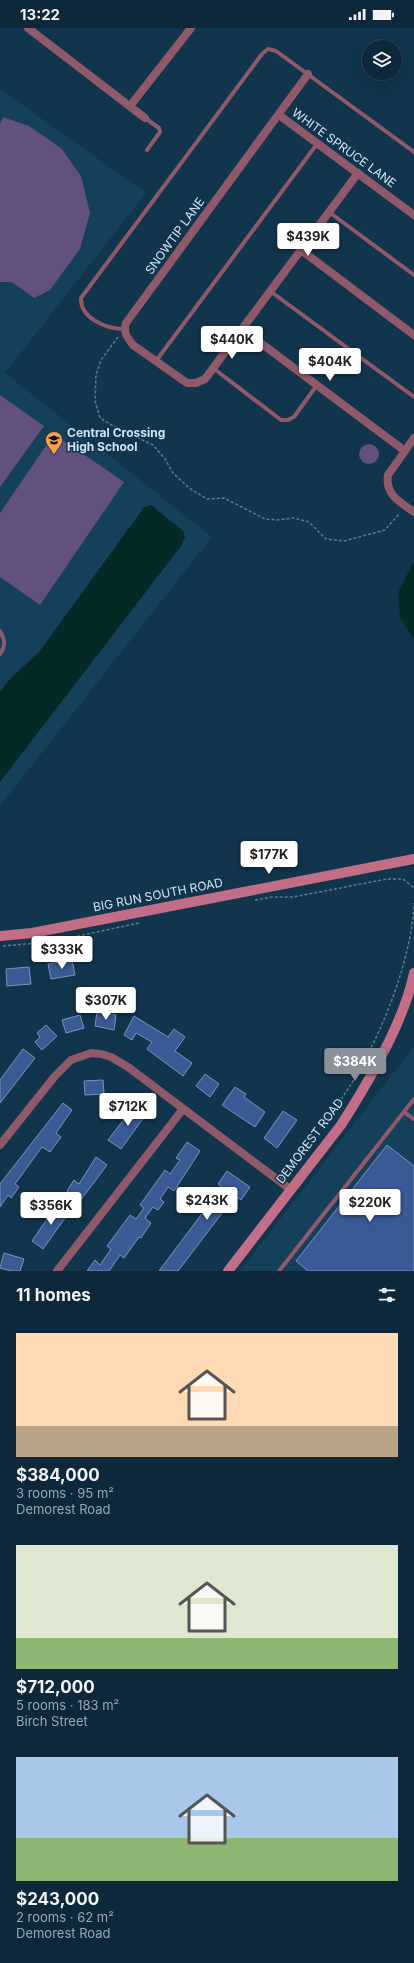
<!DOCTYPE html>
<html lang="en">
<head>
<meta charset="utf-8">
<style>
	body { margin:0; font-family:Inter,sans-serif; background:#163042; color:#f1f3f6; height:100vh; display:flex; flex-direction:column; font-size:15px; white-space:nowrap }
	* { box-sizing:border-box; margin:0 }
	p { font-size:13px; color:#9aa6af }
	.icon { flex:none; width:22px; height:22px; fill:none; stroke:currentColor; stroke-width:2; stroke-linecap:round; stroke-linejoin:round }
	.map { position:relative; height:1243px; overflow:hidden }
	.side { display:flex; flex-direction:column; background:#0d283a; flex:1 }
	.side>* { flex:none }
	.buttons { position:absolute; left:362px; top:12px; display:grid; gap:8px }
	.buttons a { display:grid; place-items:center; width:40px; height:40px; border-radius:50%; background:#0d283a; box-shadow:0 4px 16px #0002,0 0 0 1px #2d4454; font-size:20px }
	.price { position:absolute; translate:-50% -34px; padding:0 9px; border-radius:4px; background:#fff; color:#222; font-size:13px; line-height:26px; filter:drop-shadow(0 1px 2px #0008) }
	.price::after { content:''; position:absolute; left:50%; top:24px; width:12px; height:9px; margin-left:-6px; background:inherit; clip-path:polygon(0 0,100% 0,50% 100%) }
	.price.current { background:#8c9099; color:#fff }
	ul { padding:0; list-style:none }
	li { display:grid; align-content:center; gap:8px; height:212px; padding:0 16px }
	li span { display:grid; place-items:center; height:124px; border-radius:0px; color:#555 }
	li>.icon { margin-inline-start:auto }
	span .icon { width:72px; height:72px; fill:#fffc; stroke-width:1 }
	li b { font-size:17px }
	h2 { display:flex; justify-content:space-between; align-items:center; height:48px; padding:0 16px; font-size:17px }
	.status { display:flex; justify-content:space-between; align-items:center; height:28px; padding:0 20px; background:#0d283a; direction:ltr }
	.status svg { height:11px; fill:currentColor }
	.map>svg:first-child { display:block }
</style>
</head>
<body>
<div class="status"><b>13:22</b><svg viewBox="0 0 49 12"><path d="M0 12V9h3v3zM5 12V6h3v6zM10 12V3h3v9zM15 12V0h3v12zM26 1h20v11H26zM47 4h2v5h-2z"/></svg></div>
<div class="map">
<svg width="414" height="1243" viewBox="0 0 414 1243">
	<rect width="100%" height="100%" fill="#11354d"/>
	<!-- built -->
	<path fill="#14405c" d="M0 61 146 165 5 345 212 509 0 778Z
		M414 1018V1243H240Z"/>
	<!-- green -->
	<path fill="#61517c" d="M3 89 29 98 61 120 81 148 90 185 80 221 50 262 34 270 12 254H0V96Z
		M0 367 44 398 0 459Z
		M54 406 124 454 40 577 0 549V485Z
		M359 426a10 10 0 1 1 20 0a10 10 0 1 1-20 0Z"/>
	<!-- water -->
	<path fill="#052924" d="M151 477 183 503 185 509 181 518 0 754V664L10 651 39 624 137 489 144 479Z
		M414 533V612L400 589 398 565Z"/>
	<!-- building -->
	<path fill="#395a95" stroke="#7e93b7" d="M72 932 75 947 51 951 48 936Z
		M29 939 31 956 7 958 6 941Z
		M97 984 116 987 114 1002 95 998Z
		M80 987 84 1000 66 1005 62 992Z
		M134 988 168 1009 174 1001 185 1009 175 1023 192 1035 183 1048 147 1021 152 1014 136 1005 132 1012 124 1007Z
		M46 997 57 1008 42 1022 35 1014 40 1009 37 1005Z
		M23 1021 35 1030 0 1075V1052Z
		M205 1046 219 1056 210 1069 196 1058Z
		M103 1052 104 1066 85 1067 84 1053Z
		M235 1059 246 1066 244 1069 265 1084 255 1099 222 1077Z
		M63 1075 72 1082 56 1105 61 1109 50 1124 42 1119 15 1156 19 1159 11 1170 8 1167 0 1179V1156Z
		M135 1077 147 1085 121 1121 108 1112Z
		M283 1083 297 1092 277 1120 264 1110Z
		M187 1114 200 1123 174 1163 168 1159 160 1171 164 1174 158 1182 153 1179 145 1190 151 1195 141 1210 139 1209 124 1230 120 1227 109 1243H87L95 1232 100 1237 111 1221 107 1218 130 1187 136 1191 144 1180 140 1177 165 1142 170 1146 180 1132 176 1130Z
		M387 1117 414 1138V1243H308L296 1233Z
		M96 1129 107 1137 80 1173 67 1163 74 1152 79 1156Z
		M227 1143 250 1159 241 1172 235 1168 178 1243H159L222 1159 218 1156Z
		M58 1175 70 1183 43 1221 32 1213Z
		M4 1225 24 1231 20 1243H11L0 1240Z"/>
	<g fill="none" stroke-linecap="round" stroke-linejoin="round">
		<!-- path -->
		<path stroke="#5e7b90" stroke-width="1.5" stroke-dasharray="3 2" stroke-linecap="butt" d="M118 309 101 332 96 347 95 373 100 390 115 399 153 417 165 431 173 445 189 460 207 471 224 470 265 491 277 492 294 490 309 494 326 511 344 513 385 502 400 485
			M255 872 272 869H293L387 851H403L414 860
			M3 918 50 914 139 895
			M323 1095 328 1091C340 1073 352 1056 362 1037 387 992 412 926 414 875"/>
		<!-- lane -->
		<path stroke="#8f5969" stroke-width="4" d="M145 90 159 100 160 104 147 122
			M329 184 414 247
			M270 263 414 369
			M124 301C106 301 80 290 81 270L262 26 268 21 276 23 414 124
			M156 333 317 116
			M213 340 281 392H288L294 389 317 357
			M0 603C5 612 6 617 0 626
			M404 1084 414 1091
			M279 1243 414 1071"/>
		<!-- street -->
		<path stroke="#8f5969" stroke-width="8" d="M28 0 145 90
			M308 46 126 295C123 304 127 309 133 317L187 355H196L205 351 358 145
			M130 78 191 0
			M279 87 414 187
			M301 222 414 307
			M242 301 405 423
			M414 410 388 447C385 467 400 474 414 484
			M0 1117 55 1048 71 1032 91 1025 101 1026 111 1029 128 1039 290 1161
			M57 1243 183 1081"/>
		<!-- secondary -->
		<path stroke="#c26e87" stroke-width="10" d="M0 908 32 905 414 831
			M228 1243 341 1097C368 1055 404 995 414 945"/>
	</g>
	<!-- icons -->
	<defs>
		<symbol id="school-pin" viewBox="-11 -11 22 30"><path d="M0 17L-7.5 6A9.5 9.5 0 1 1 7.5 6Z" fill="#f9a04c" stroke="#11354d"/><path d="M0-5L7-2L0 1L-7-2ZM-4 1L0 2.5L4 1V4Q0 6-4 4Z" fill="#111"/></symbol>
	</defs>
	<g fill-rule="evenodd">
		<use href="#school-pin" x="44" y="402" width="20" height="27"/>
	</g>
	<g text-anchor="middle" stroke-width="3" stroke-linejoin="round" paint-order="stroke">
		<!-- street labels -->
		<g font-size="12" fill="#d0e4f3" stroke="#11354d">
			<text transform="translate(344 120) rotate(36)" y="4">WHITE SPRUCE LANE</text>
			<text transform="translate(175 208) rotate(-54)" y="4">SNOWTIP LANE</text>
			<text transform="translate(158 867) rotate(-11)" y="4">BIG RUN SOUTH ROAD</text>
			<text transform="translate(310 1113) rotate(-53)" y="4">DEMOREST ROAD</text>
		</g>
		<!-- poi labels -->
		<g font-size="12" font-weight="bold" fill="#d0e4f3" stroke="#11354d" text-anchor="start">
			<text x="67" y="409">Central Crossing<tspan x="67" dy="14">High School</tspan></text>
		</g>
	</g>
</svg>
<div class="buttons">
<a><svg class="icon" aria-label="layers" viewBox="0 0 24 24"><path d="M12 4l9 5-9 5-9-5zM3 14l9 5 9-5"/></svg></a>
</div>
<b class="price" style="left:308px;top:229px">$439K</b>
<b class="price" style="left:232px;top:332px">$440K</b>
<b class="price" style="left:330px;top:354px">$404K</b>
<b class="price" style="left:269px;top:847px">$177K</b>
<b class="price" style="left:62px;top:942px">$333K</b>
<b class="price" style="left:106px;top:993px">$307K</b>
<b class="price current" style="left:355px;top:1054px">$384K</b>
<b class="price" style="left:128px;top:1099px">$712K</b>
<b class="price" style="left:207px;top:1193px">$243K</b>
<b class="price" style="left:370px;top:1195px">$220K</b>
<b class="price" style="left:51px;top:1198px">$356K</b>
</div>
<section class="side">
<h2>11 homes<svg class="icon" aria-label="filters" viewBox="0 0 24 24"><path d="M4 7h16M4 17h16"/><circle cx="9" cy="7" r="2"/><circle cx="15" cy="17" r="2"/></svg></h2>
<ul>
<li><span style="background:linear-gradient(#ffd9b3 75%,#b9a48a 0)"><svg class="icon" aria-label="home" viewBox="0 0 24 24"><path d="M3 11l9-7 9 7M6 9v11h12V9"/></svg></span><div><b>$384,000</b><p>3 rooms · 95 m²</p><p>Demorest Road</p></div></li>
<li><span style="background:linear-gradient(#dfe7d0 75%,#8fb573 0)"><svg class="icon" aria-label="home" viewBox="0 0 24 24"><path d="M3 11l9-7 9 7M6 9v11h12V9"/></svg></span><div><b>$712,000</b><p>5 rooms · 183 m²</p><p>Birch Street</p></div></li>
<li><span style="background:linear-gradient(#a9c7e8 65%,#8fb573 0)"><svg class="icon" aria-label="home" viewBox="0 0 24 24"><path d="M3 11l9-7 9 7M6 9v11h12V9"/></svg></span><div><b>$243,000</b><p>2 rooms · 62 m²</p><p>Demorest Road</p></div></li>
</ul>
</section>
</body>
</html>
